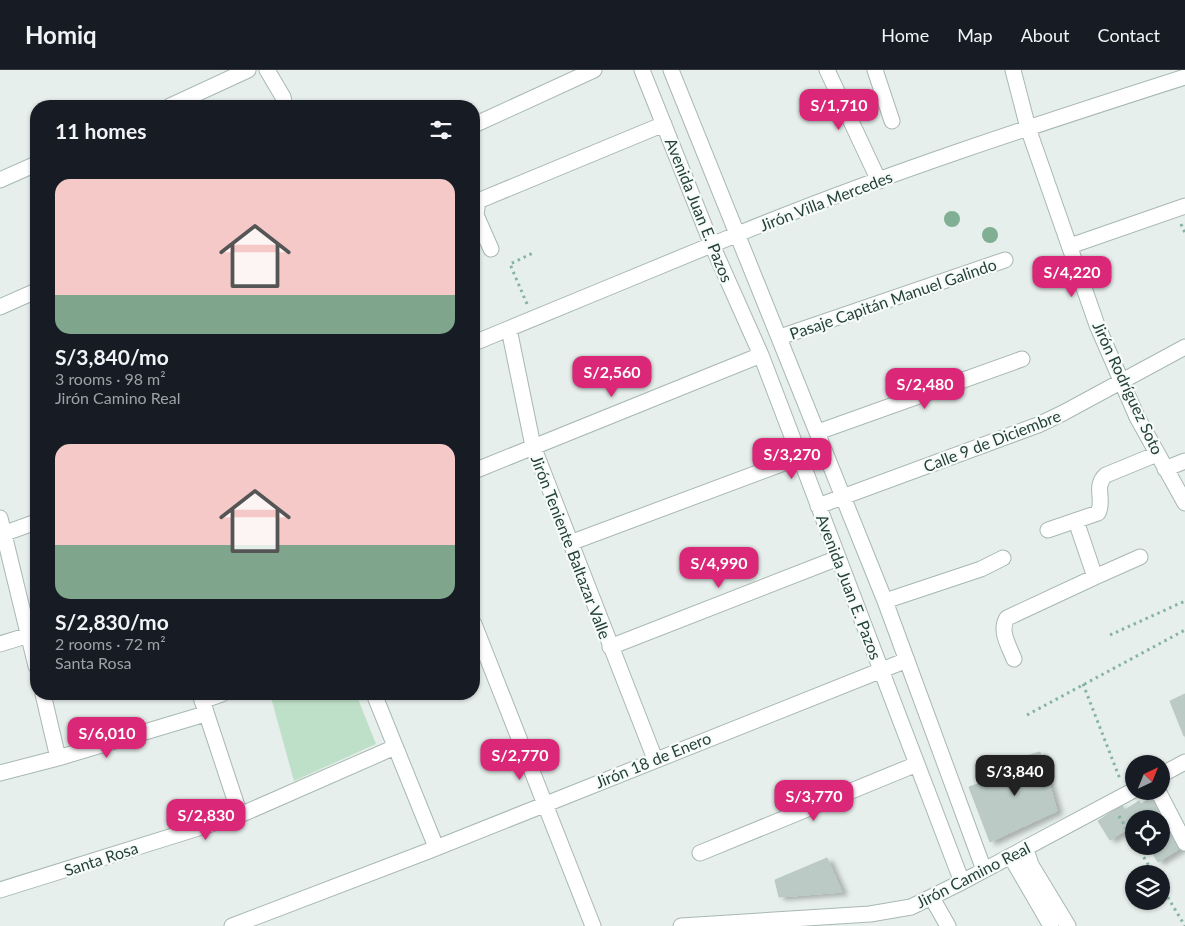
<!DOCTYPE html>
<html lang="en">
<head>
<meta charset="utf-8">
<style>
	body { margin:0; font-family:Lato,sans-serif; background:#242831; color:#f1f3f6; height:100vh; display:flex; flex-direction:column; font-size:19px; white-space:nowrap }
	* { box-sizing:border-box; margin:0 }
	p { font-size:16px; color:#9ea1a6 }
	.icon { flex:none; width:28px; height:28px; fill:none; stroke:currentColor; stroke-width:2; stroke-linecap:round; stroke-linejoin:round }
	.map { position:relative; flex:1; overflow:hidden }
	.panel { position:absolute; left:30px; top:30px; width:450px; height:600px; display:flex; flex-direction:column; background:#171b24; border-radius:20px; box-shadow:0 1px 4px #0004 }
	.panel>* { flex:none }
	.needle { width:32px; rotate:43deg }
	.fabs { position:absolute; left:1125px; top:685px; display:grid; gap:10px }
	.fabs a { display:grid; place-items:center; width:45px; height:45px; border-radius:50%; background:#171b24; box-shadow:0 1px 4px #0004; font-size:25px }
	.price { position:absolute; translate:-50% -42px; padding:0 11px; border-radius:10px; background:#db2777; color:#fff; font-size:16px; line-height:32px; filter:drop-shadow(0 1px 2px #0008) }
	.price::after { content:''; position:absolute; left:50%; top:30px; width:15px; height:11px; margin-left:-8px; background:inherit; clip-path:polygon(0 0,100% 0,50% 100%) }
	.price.active { background:#222; color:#fff }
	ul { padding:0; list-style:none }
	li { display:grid; align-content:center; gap:10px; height:265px; padding:0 25px }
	li span { display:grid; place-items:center; height:155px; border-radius:15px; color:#555 }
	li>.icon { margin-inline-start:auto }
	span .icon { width:90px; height:90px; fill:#fffc; stroke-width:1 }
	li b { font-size:21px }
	h2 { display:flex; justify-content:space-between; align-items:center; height:60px; padding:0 25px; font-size:21px }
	header { display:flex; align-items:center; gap:30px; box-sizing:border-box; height:70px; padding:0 25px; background:#171b24; border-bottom:1px solid #363941 }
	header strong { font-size:24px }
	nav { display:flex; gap:28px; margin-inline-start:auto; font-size:18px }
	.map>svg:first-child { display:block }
</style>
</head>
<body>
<header>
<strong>Homiq</strong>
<nav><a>Home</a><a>Map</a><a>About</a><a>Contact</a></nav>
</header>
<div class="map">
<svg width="1185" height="856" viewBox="0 0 1185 856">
	<defs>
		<filter id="shadow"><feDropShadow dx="5.5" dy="3" stdDeviation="2.5" flood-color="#0004"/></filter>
	</defs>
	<rect width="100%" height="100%" fill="#e6efeb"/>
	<!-- green -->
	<path fill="#bfe0c8" d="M270 624H356L376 674 294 711Z"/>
	<!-- building -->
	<path fill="#bbcac4" stroke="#b8c9c2" filter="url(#shadow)" d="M1185 624V666H1184L1170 631Z
		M1040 682 1057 741 990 772 969 717 1011 702 1009 691Z
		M1153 726 1184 776 1158 792 1148 776H1161V749H1134V753L1125 740 1139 731 1141 734Z
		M1122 735 1134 755 1110 770 1098 751Z
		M827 788 842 822 779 827 775 810Z"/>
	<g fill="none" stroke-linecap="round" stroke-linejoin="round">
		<defs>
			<path id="minor" d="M267 0 283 27 285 36
				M642 0 712 175 761 285 962 812
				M671 0 885 531 984 800
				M827 0 879 111
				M875 0 892 51
				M1013 0 1028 58 1097 255 1137 347 1185 433
				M170 36 248 0
				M474 55 594 0
				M0 110 36 94
				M1070 176 1185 136
				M491 179 476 145 478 131 664 54
				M0 237 36 221
				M509 259 533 376 655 689
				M780 267 1005 190
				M474 273C562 237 650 200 738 164 884 104 1035 55 1185 7
				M818 362 1022 289
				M1165 399 1185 391
				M474 401 761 285
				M818 436 1038 355 1063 343 1185 277
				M0 448 36 596
				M1048 460 1098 443C1105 430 1093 416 1106 405L1157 384
				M0 465 36 452
				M570 473 800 387
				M1095 507 1140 487
				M885 531 981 499 1003 488
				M474 554 593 856
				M0 574 29 565
				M610 577 838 488
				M1014 589C1009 576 999 561 1007 548L1095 507 1076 451
				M43 624 58 688
				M200 624 240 745
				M374 624 436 777
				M202 631 222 624
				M0 703 58 688 205 644
				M1161 705 1185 692
				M1158 721 1185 773
				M1026 779 1031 795 1068 856
				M700 783 917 694
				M1011 787 1051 856
				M0 820 240 745 395 677
				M932 828 948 856
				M232 856 431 780 907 590
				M681 856 870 844 911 837 962 812 1134 720"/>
		</defs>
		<!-- minor casing -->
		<use href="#minor" stroke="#a8b8b2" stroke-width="17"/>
		<!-- path -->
		<path stroke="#86b3a5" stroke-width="3" stroke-dasharray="2.5 4" stroke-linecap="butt" d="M1181 154 1185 163
			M527 234 510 194 533 183
			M1110 565 1185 531
			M1083 614 1120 709
			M1027 645 1185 560
			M1119 746 1134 771
			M1137 776 1154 804
			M1161 816 1185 856"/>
		<!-- minor -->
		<use href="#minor" stroke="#fff" stroke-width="15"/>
	</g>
	<!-- trees -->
	<g fill="#80af93">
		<circle cx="952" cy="149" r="8"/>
		<circle cx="990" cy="165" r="8"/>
	</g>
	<g text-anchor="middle" stroke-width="4.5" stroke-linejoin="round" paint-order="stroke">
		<!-- street labels -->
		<g font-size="16" fill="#24423a" stroke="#f7fbf9">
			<text transform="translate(826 131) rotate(-21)" y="6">Jirón Villa Mercedes</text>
			<text transform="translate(699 140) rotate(68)" y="6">Avenida Juan E. Pazos</text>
			<text transform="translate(893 229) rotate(-19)" y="6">Pasaje Capitán Manuel Galindo</text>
			<text transform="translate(1128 318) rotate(65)" y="6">Jirón Rodríguez Soto</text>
			<text transform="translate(992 371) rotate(-21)" y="6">Calle 9 de Diciembre</text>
			<text transform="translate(571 477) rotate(69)" y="6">Jirón Teniente Baltazar Valle</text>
			<text transform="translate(849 517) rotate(69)" y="6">Avenida Juan E. Pazos</text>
			<text transform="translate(653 690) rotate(-22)" y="6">Jirón 18 de Enero</text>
			<text transform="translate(101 789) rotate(-18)" y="6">Santa Rosa</text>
			<text transform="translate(973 805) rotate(-27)" y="6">Jirón Camino Real</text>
		</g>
	</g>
</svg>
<div class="fabs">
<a><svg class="needle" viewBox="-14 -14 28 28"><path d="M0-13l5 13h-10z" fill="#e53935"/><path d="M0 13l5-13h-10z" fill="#9ea1a6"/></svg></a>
<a><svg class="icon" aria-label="locate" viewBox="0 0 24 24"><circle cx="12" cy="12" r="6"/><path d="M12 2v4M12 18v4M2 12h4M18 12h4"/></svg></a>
<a><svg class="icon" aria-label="layers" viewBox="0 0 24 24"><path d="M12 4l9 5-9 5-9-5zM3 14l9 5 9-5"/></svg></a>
</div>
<b class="price" style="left:839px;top:61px">S/1,710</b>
<b class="price" style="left:1072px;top:228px">S/4,220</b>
<b class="price" style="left:612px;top:328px">S/2,560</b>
<b class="price" style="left:925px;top:340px">S/2,480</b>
<b class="price" style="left:792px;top:410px">S/3,270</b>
<b class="price" style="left:719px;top:519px">S/4,990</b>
<b class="price" style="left:107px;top:689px">S/6,010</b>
<b class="price" style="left:520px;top:711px">S/2,770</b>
<b class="price active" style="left:1015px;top:727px">S/3,840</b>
<b class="price" style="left:814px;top:752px">S/3,770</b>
<b class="price" style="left:206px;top:771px">S/2,830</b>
<section class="panel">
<h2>11 homes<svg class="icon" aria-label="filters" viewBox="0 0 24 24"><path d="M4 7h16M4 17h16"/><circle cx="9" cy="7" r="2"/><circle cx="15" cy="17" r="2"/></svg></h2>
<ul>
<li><span style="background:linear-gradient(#f6c9c9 75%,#7fa58c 0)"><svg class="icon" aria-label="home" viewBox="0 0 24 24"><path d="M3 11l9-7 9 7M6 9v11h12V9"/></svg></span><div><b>S/3,840/mo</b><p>3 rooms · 98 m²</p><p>Jirón Camino Real</p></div></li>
<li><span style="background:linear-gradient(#f6c9c9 65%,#7fa58c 0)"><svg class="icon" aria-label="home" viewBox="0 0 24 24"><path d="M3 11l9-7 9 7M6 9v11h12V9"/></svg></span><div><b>S/2,830/mo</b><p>2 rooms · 72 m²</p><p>Santa Rosa</p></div></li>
</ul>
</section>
</div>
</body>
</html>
